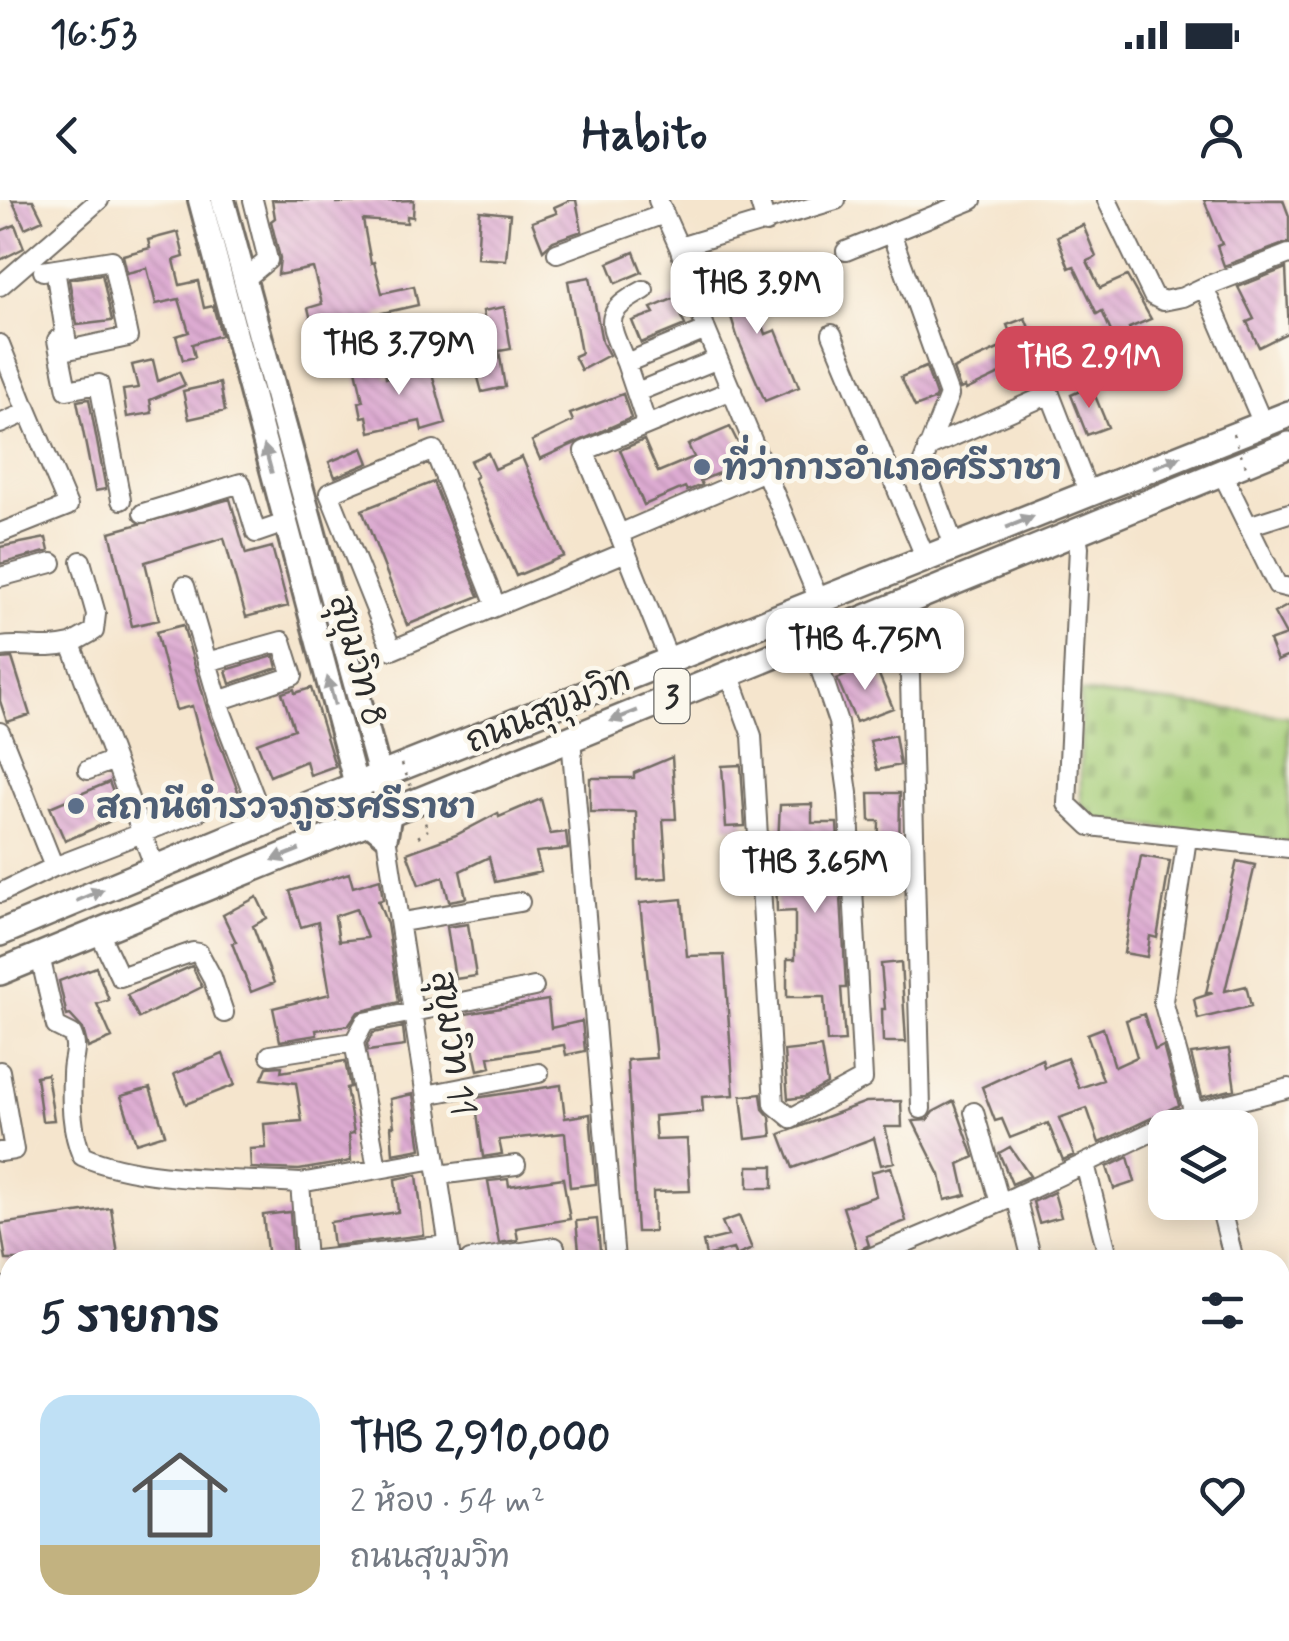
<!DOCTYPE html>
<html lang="th">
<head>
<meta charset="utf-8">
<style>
	body { margin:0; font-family:Mynerve,"Playpen Sans Thai",sans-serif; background:#f2f2f3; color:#1f2937; height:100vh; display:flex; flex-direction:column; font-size:38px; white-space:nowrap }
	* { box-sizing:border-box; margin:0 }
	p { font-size:32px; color:#747a83 }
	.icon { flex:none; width:55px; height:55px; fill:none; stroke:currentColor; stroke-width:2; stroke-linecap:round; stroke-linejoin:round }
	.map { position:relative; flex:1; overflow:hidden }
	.drawer { position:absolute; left:0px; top:1050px; width:1290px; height:392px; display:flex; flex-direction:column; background:#fff; border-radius:30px 30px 0 0; box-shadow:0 5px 25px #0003 }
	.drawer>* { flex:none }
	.tools { position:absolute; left:1148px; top:910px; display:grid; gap:20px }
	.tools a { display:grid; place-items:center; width:110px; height:110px; border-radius:20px; background:#fff; box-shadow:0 5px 25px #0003; font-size:50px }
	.price { position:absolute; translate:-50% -85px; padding:0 22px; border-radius:20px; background:#fff; color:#222; font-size:32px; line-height:65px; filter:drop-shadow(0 2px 5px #0008) }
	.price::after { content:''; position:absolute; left:50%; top:60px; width:30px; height:22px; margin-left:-15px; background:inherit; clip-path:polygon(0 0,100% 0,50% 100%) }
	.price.active { background:#d1495b; color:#fff }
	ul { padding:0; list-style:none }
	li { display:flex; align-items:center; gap:30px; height:250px; padding:0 40px }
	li+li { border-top:2px solid #e0e1e3 }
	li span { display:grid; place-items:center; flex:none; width:280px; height:200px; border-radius:30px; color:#555 }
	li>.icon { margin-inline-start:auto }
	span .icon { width:120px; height:120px; fill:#fffc; stroke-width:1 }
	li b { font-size:42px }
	h2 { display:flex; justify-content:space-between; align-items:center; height:120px; padding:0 40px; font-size:42px }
	.status { display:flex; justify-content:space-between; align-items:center; height:70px; padding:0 50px; background:#fff; direction:ltr }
	.status svg { height:28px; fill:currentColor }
	header { display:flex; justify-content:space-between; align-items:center; height:130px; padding:0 40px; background:#fff; font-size:45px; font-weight:700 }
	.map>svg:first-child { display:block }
</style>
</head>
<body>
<div class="status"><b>16:53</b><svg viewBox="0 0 49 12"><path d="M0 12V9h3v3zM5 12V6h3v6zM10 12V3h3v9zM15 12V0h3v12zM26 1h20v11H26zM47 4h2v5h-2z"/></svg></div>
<header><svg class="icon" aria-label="back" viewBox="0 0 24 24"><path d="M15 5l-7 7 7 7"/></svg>Habito<svg class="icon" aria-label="person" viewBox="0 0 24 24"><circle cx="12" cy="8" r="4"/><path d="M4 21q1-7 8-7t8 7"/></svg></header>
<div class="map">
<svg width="1289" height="1441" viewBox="0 0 1289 1441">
	<defs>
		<pattern id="cemetery-stones" width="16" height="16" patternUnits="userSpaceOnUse" patternTransform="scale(2.5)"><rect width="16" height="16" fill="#a6ce79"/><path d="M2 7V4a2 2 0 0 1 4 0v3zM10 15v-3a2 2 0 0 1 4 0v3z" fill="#8fb169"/></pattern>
		<pattern id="building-back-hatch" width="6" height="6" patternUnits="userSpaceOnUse" patternTransform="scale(2.5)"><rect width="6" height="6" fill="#ddabd2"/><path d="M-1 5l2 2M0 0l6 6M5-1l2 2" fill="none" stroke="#be93b4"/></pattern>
	</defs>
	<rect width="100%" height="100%" fill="#fbf7ec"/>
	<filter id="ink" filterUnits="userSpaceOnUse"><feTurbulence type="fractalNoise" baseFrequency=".01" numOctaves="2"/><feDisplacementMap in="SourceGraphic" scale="20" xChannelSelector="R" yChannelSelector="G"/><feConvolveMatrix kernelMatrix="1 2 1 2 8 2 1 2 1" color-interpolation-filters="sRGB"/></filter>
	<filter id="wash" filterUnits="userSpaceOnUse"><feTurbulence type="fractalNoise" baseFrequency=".0048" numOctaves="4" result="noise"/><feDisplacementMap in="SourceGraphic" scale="40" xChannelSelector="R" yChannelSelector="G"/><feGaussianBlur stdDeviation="2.25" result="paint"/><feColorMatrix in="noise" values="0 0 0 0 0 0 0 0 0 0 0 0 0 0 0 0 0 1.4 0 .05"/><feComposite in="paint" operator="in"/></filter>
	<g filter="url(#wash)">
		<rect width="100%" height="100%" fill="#f5e5cd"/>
		<!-- cemetery -->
		<path fill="url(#cemetery-stones)" stroke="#687c52" stroke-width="2.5" d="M1080 492 1289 516V643L1090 619 1081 601Z"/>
		<g id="blocks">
			<!-- building -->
			<path fill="url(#building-back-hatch)" fill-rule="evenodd" d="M12 0H33L43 20 25 28Z
				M272 0H336L337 3 414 0 413 17 407 16V23L363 20 371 63 374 62 382 93 414 86 418 105 378 114 379 118 315 135 308 108 322 104 313 68 278 75 280 58 271 21 275 18Z
				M570 0H576L582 31 553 41 543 50 532 22 557 13 554 7Z
				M1204 0H1283L1289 16V42L1224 66 1217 46 1222 44Z
				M480 11 510 14 506 60 477 58Z
				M15 25 24 48 0 60V31Z
				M1083 25 1096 57 1087 61 1100 88 1127 76 1151 119 1129 128 1131 134 1115 141 1102 111 1097 114 1074 66 1069 68 1057 36Z
				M178 32 184 57 174 60 180 85 198 81 204 108 213 106 221 135 192 144 195 157 183 160 176 136 189 132 179 99 156 104 147 68 127 73 123 55 150 48 148 40Z
				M634 52 642 72 616 83 608 63Z
				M741 64 766 134 776 130 799 187 765 201 738 139 717 72Z
				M1286 68 1289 132 1259 147 1247 122 1254 119 1238 87Z
				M102 74 112 121 77 125 69 79Z
				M590 77 602 142 609 155 581 170 574 156 581 153 568 81Z
				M682 95 688 114 681 117 685 125 641 143 632 121 654 113 651 108Z
				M504 107 511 149 499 151 505 187 482 192 471 152H477L473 126 485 123 483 111Z
				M1025 118 1040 155 966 190 965 187 960 189 953 169 1014 142 1007 125Z
				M383 159 386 178 430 166 446 224 422 231 420 221 370 232 367 216 362 217 359 202 363 201 355 165Z
				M153 160 158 181 179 172 185 185 150 200 152 213 127 217 123 190 138 188 132 165Z
				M926 167 936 195 934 200 915 207 901 177Z
				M220 183 225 211 189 219 183 191Z
				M1091 186 1108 227 1087 235 1071 195Z
				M623 194 631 218 540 259 532 241 573 221 570 214Z
				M89 199 106 289 95 291 77 201Z
				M730 227 747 261 700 281 702 285 687 291 685 287 644 305 620 250 644 240 658 272 694 257 688 245Z
				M363 248 369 263 335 277 329 262Z
				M488 253 495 269 522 257 564 356 516 376 474 278 477 276 470 261Z
				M433 282 479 396 407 425 362 310Z
				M230 299 246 354 272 347 288 406 246 417 224 338 145 362 159 420 132 426 110 332Z
				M46 338 49 351 0 364V347Z
				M1289 405V456L1277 461 1269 441 1286 435 1274 413Z
				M183 425 210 518 243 604 220 610 192 506 176 510 156 432Z
				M274 456 277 468 230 484 226 470Z
				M12 458 30 515 7 522 0 501V459Z
				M874 463 893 508 856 522 837 479Z
				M311 488 335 566 310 575 306 561 270 576 257 543 294 529 282 493 294 489 295 493Z
				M895 535 900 565 877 570 870 541Z
				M672 557 676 619H663L667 678 638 680 636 612H590V578H634V573Z
				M741 565 745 626 726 627 722 566Z
				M109 582 122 616 65 641 50 607Z
				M869 593H900L899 660 878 659 879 621H870Z
				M541 599 550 634 566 632 568 649 536 652 541 672 495 682 489 657 460 671 466 698 449 701 443 677 419 685 407 653 456 635 498 613 499 617Z
				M812 604V623H837L846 788H841L845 841 827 842 824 797H787V759H795V711L777 712 776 670 818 669V643H778L780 605Z
				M1141 656 1170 661 1157 738 1150 736 1147 757 1124 753Z
				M1237 661 1255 665 1225 791 1246 786 1251 806 1198 819 1194 799 1213 793H1206Z
				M349 673 353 687 380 679 383 700 378 701 387 724 399 802 358 812 349 825 316 830 317 835 280 841 273 808 330 794 318 722 301 727 290 691ZM356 709 367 738 339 741 335 716Z
				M257 697 267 718 253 726 274 783 251 792 232 743 236 742 223 715Z
				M682 699 687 756 724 755 734 895 702 897 703 912 654 916 656 940 687 939 690 991 653 992 654 1032H637L627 860 656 858 640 703Z
				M468 724 476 776 455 779 447 727Z
				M901 762 906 842H883L882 809H885L881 764Z
				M192 766 202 787 139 818 127 795Z
				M96 767 109 800 97 804 112 838 88 848 83 829 70 815 67 816 59 781Z
				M548 800 551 828 582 821 585 851 566 855 564 845 489 857 491 867 478 870 470 833 463 834 460 815Z
				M1144 814 1155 850 1163 846 1179 905 1099 943 1087 908 1059 918 1074 955 1063 960 1048 923 1010 938 1002 919 995 921 982 887 1042 859 1044 867 1067 858 1079 888 1103 880 1087 834 1103 828 1115 867 1137 857 1126 820Z
				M403 827 405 846 368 851 367 844 373 833Z
				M821 847 827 884 804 897 788 899 784 851Z
				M1229 849 1235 889 1202 897 1191 854Z
				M223 854 235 885 186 904 174 874Z
				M345 861 350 887 346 888 354 933 349 934 351 961 299 970 251 968 250 949 266 948 264 924 302 921 296 883 262 879 267 867 282 866 281 872Z
				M47 874 54 920 42 921 36 876Z
				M561 885 565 918 590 914 596 984 570 987 565 933 499 940 502 954 483 957 475 898Z
				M150 888 165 934 136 943 121 896Z
				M413 894 421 949 393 954 391 926H394L390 899Z
				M761 894 763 909 770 917 772 936 746 939 741 896Z
				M901 901 902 927H885L894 962 881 965 874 938 793 968 780 934 866 902Z
				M954 901 974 957 959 964 966 995 945 1000 940 975 913 921 927 920 933 912Z
				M1010 947 1030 976 1012 984 999 953Z
				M1128 957 1135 982 1114 989 1107 967Z
				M748 966H773V988H748Z
				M891 967 906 1021 866 1036 869 1045 857 1051 843 1007 876 996 871 972Z
				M417 975 424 1035 333 1046 330 1022 398 1012 395 979Z
				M563 978 570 1019 516 1028 518 1040 499 1043 488 981 508 979 509 986Z
				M1054 992 1061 1017 1039 1023 1033 1002Z
				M111 1008 118 1055 83 1060H6L0 1024Z
				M290 1012 293 1060H268L263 1015Z
				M739 1016 752 1049 736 1056 733 1049 706 1056 703 1042 728 1036 722 1022Z
				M597 1019 601 1060H580L576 1021Z"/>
		</g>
	</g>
	<g filter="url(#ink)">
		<use href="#blocks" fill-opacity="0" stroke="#726c64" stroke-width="2.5"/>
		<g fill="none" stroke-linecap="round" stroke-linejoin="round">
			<defs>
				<path id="minor" d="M658 0 679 47
					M759 0 766 23
					M1107 0 1153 96 1163 101 1183 97 1204 87
					M891 33 949 195 923 262 955 348
					M846 51 972 0
					M557 53 664 14
					M43 71 112 60 128 137 68 150 55 69
					M245 79 268 60 253 0
					M0 86 99 0
					M706 130 679 47 836 0
					M832 134 926 359
					M57 140 67 190 99 184 121 300
					M0 144 27 212 0 224
					M626 163C609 123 600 113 644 90
					M637 192 718 159
					M1263 224 1204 87 1289 54
					M647 225 732 190
					M927 248 1050 194 1089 294
					M1222 273 1277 385 1289 388
					M143 313 241 283 256 333 285 323
					M1248 326 1289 313
					M1076 330 1079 347 1067 604 1090 626 1289 648
					M0 333 68 306 26 207
					M619 334 584 251 647 225 626 163 706 130 765 271
					M81 361 96 414 94 431 71 444 155 668
					M0 377 52 363
					M185 386 222 513 264 622
					M908 399 921 909
					M496 406 434 250 329 293 392 450 626 352
					M0 447C26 443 43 451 71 444
					M669 460 619 334 765 271 819 400
					M207 462 282 441 293 476 218 501
					M729 473 752 536 774 904 791 918 863 879 848 593 838 522 810 439
					M0 532 54 667
					M571 538 615 1060
					M88 570 114 560
					M386 636 451 1060
					M1187 638 1163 801 1198 928
					M0 693 54 667 199 611
					M402 722 520 702
					M99 732 120 777 193 752 199 753 212 777 224 813
					M40 756 56 826 72 834C79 850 72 857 72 874 71 902 71 930 82 956 140 982 236 979 300 983
					M270 855 354 842
					M0 871 14 950 0 952
					M426 895 539 873
					M974 912 1000 1003
					M1085 964 1109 1060
					M377 968 354 842 365 822 534 787
					M439 975 516 965
					M1016 996 1032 1060
					M1219 1002 1234 1060
					M306 1060 300 983 435 959
					M317 1060 448 1045
					M470 1060 555 1047
					M865 1060 1016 996 1194 912 1289 888
					M0 1088 10 1086
					M1280 1113 1289 1109
					M0 1176 10 1177
					M1280 1225 1289 1257
					M1280 1289 1289 1285
					M1280 1349 1289 1345
					M0 1402 10 1409
					M45 1432 48 1441
					M462 1432V1441
					M519 1432 520 1441
					M655 1432 658 1441
					M983 1432 987 1441
					M1099 1432 1103 1441
					M535 1441 554 1432
					M1065 1441 1084 1432
					M1264 1441 1289 1430"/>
				<path id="major" d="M200 0 356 585 367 621 386 636 390 612 223 0"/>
				<path id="highway" d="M0 733 334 594 1289 214
					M0 772 1289 245"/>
			</defs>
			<!-- minor casing -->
			<use href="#minor" stroke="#726c64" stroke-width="22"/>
			<!-- major casing -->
			<use href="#major" stroke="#726c64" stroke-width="28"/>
			<!-- highway casing -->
			<use href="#highway" stroke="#726c64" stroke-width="30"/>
			<!-- path -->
			<path stroke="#726c64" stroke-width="2.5" stroke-dasharray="2.5 8" stroke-linecap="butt" d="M418 637 428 630"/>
			<!-- minor -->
			<use href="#minor" stroke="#fff" stroke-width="18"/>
			<!-- major -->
			<use href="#major" stroke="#fff" stroke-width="22"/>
			<!-- highway -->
			<use href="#highway" stroke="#fff" stroke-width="25"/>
			<!-- path-bridge -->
			<path stroke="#726c64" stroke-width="2.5" stroke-dasharray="2.5 8" stroke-linecap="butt" d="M1233 234 1251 279
				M402 564 428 630"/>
		</g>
		<!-- one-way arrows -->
		<defs><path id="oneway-solid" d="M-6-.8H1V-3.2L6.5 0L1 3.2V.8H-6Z" transform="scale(2.5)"/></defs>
		<g fill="#a0a0a0">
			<use href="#oneway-solid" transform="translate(268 259) rotate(-105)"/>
			<use href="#oneway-solid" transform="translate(1167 262) rotate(-22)"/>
			<use href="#oneway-solid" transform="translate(1020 322) rotate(-22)"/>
			<use href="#oneway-solid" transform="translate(331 491) rotate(-105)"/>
			<use href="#oneway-solid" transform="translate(624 516) rotate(158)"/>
			<use href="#oneway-solid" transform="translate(286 655) rotate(158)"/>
			<use href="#oneway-solid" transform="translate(90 695) rotate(-23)"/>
		</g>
	</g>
	<!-- markers -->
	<g fill="#5c6f8a" stroke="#fbf7ec" stroke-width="4">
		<circle cx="702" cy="267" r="10"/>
		<circle cx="76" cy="606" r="10"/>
	</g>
	<g text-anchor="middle" stroke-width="9" stroke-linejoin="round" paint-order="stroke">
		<!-- shield labels -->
		<rect fill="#fbf7ec" stroke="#696865" stroke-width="2.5" x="654.5" y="469" width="35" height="54" rx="8"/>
		<g font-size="32" font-weight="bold" fill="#2b2b2b">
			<text x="672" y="507">3</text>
		</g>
		<!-- service labels -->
		<g font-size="35" font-weight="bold" fill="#4e5e75" stroke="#fbf7ec" text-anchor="start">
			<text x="722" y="279">ที่ว่าการอำเภอศรีราชา</text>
			<text x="96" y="618">สถานีตำรวจภูธรศรีราชา</text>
		</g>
		<!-- street labels -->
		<g font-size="35" fill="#2b2b2b" stroke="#fbf7ec">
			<text transform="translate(359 460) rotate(75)" y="12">สุขุมวิท 8</text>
			<text transform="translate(548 509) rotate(-22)" y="12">ถนนสุขุมวิท</text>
			<text transform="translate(454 843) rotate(82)" y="12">สุขุมวิท 11</text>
		</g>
	</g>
</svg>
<div class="tools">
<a><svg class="icon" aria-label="layers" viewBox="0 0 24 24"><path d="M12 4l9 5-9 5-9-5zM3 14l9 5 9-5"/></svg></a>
</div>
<b class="price" style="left:757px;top:137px">THB 3.9M</b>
<b class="price" style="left:399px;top:198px">THB 3.79M</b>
<b class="price active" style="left:1089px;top:211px">THB 2.91M</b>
<b class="price" style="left:865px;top:493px">THB 4.75M</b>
<b class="price" style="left:815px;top:716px">THB 3.65M</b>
<section class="drawer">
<h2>5 รายการ<svg class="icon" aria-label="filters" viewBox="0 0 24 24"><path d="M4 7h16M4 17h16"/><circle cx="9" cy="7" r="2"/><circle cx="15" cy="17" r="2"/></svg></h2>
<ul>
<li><span style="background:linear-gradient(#bfe0f5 75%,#c2b280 0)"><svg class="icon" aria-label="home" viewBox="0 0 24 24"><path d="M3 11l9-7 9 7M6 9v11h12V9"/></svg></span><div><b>THB 2,910,000</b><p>2 ห้อง · 54 m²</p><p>ถนนสุขุมวิท</p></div><svg class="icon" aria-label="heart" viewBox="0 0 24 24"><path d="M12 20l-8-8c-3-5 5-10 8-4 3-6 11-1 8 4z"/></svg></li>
</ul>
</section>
</div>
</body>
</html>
